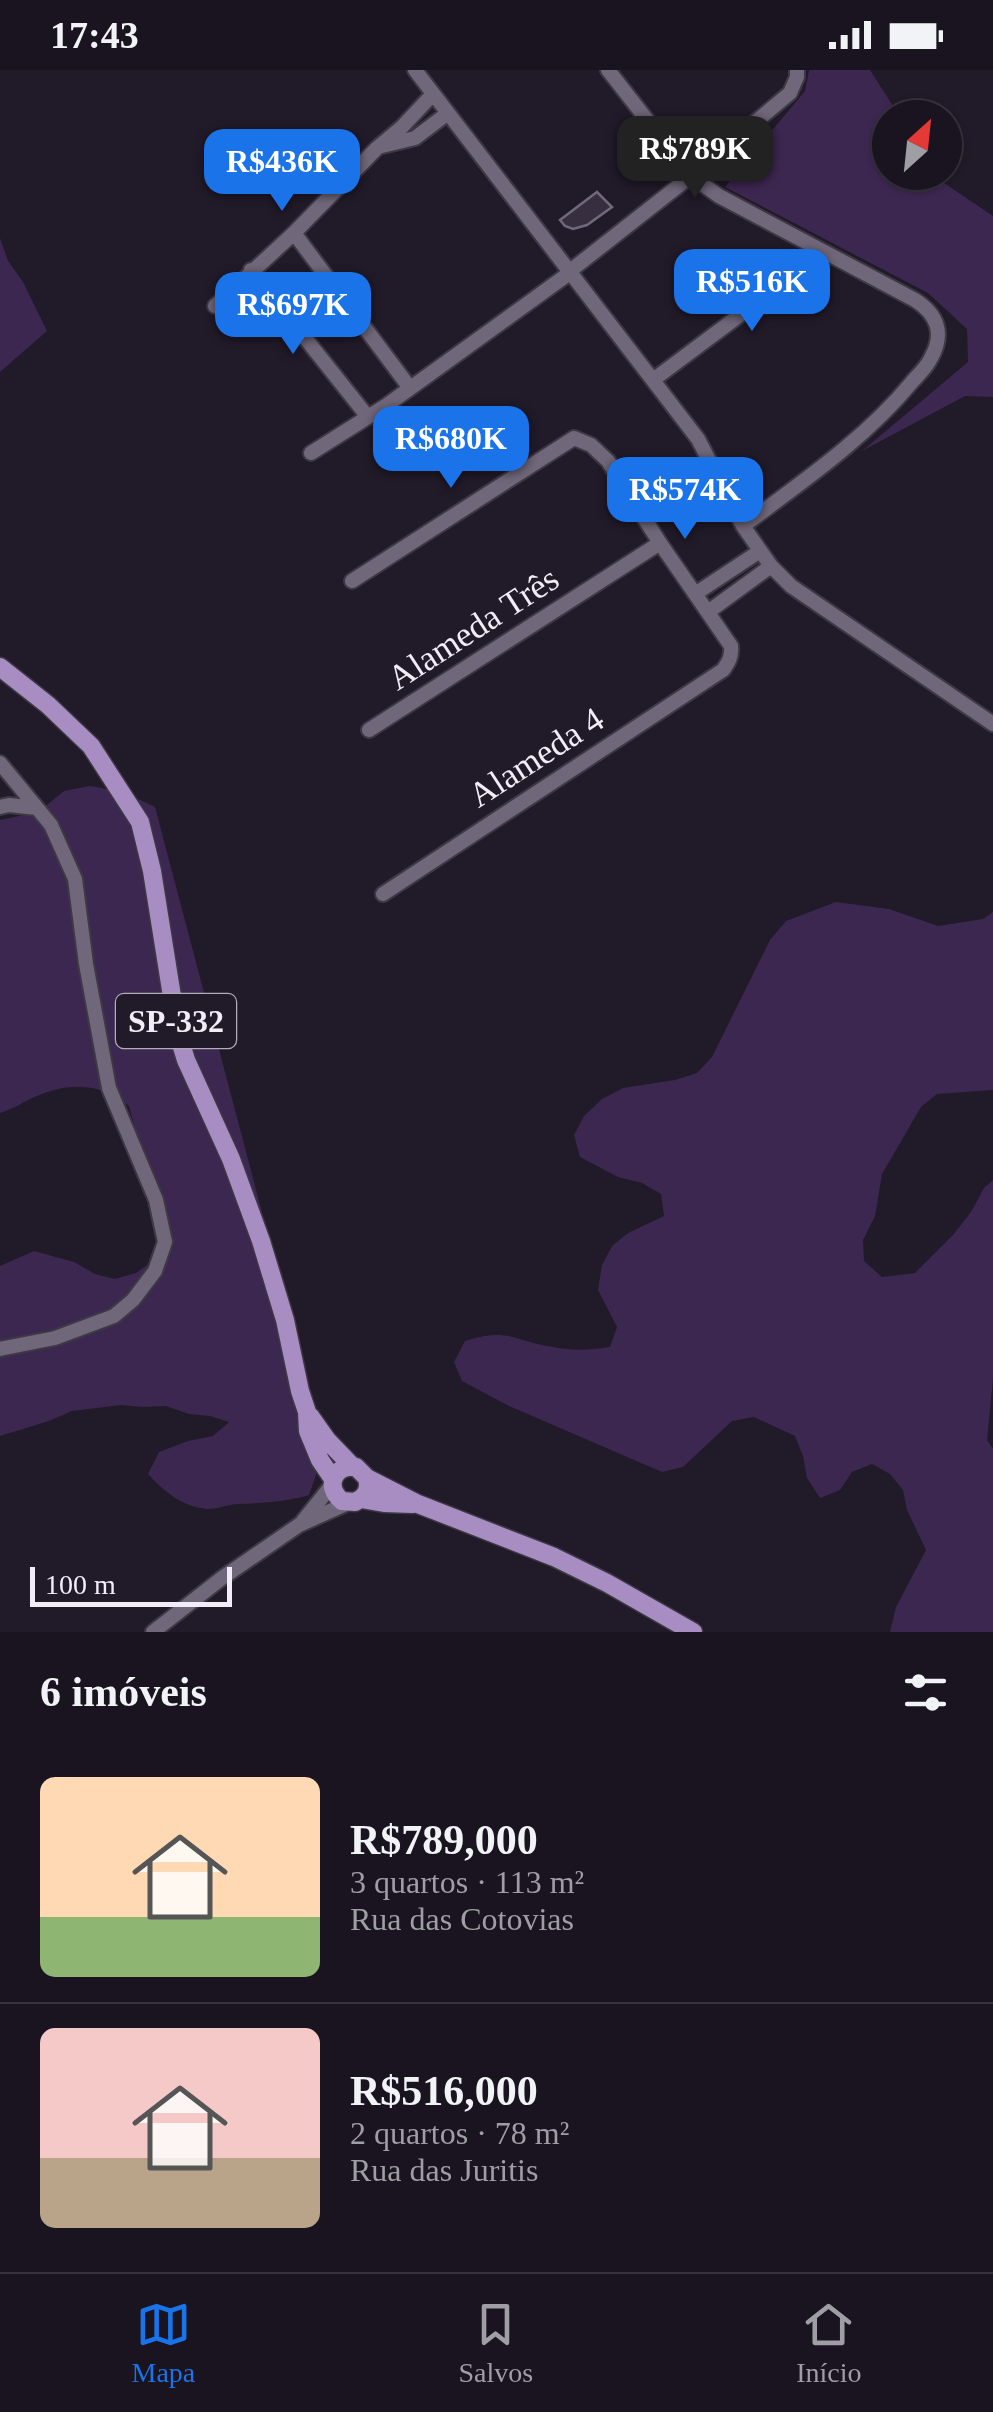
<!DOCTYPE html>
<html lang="pt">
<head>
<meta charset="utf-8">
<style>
	body { margin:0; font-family:"Times New Roman",serif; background:#26212c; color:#f1f3f6; height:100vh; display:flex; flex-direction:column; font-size:38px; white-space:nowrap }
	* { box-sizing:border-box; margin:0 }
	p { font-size:32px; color:#9f9ea4 }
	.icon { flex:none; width:55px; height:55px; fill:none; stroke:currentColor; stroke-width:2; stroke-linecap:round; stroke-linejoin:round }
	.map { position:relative; height:1562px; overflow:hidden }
	.drawer { display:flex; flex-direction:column; background:#19141f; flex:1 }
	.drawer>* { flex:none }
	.needle { width:65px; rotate:27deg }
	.buttons { position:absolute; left:872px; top:30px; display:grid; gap:20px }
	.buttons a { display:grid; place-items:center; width:90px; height:90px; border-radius:50%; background:#19141f; box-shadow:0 2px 8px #0004,0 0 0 2px #37333d; font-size:50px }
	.scale { position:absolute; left:30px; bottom:25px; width:202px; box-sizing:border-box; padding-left:10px; border:5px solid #f1ecf7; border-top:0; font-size:28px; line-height:35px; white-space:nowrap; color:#f1ecf7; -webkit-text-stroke:8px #211a29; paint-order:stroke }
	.price { position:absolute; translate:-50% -85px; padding:0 22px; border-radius:20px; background:#1a73e8; color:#fff; font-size:32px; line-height:65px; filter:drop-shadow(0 2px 5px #0008) }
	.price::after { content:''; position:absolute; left:50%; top:60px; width:30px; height:22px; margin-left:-15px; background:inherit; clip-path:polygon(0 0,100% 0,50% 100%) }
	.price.active { background:#222; color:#fff }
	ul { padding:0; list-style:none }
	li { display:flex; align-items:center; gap:30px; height:250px; padding:0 40px }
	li+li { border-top:2px solid #37333d }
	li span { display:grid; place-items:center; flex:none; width:280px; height:200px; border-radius:15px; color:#555 }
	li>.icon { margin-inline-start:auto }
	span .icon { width:120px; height:120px; fill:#fffc; stroke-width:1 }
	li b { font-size:42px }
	h2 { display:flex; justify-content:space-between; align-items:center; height:120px; padding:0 40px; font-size:42px }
	.status { display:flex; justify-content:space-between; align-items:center; height:70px; padding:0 50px; background:#19141f; direction:ltr }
	.status svg { height:28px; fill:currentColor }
	.menu { display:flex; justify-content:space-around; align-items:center; height:140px; border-top:2px solid #37333d; background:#19141f; font-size:28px; color:#9f9ea4 }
	.menu a { display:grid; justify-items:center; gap:5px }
	.menu .active { color:#1a73e8 }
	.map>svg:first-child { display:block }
</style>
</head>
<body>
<div class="status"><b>17:43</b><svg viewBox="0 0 49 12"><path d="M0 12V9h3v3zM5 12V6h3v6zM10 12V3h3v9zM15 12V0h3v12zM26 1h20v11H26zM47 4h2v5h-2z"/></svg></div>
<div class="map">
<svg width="993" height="1562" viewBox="0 0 993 1562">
	<rect width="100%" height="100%" fill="#211a29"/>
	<!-- green -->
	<path fill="#3c2750" d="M809 0H870L900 47 890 48V102L935 103 941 111 993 146V327L965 326 862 381 968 292 967 259 928 223 725 117 805 21Z
		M0 168 8 191 23 212 47 261 0 302Z
		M89 716C114 719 133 726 155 737L291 1252 301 1276 312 1377 317 1402 309 1425C285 1432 263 1433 239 1434 229 1434 218 1439 208 1439 184 1438 162 1420 148 1404L159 1382 188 1371 213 1366 229 1352 210 1346 189 1344 166 1336 142 1337 121 1335 72 1341 49 1351 0 1366V1196L34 1181 74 1192 95 1204 115 1209 136 1203 158 1187 164 1167 129 1036C101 1013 71 1012 37 1026 24 1031 14 1039 0 1043V750L24 745 47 735 64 721Z
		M836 832 889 839 938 856 983 849 993 842V1020L937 1024 921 1037 882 1104 875 1146 863 1170 864 1191 882 1207 915 1203 953 1165 971 1142 984 1118 993 1110V1309L987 1370 993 1379V1562H890L896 1537 926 1480 907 1440 903 1420 890 1404 872 1394 852 1402 840 1420 820 1428 807 1408 803 1386 795 1366 754 1347 732 1351 683 1397 662 1402 509 1336 462 1311 454 1292 465 1271C509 1257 513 1271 553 1277 572 1281 591 1280 610 1277L617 1257 598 1220 602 1195 612 1176 628 1163 664 1146 661 1124 642 1113 618 1107 580 1087 574 1065 584 1046 602 1029 623 1018 675 1010 697 1003 712 987 770 870 786 851Z"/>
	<!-- building -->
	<path fill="#372f3f" stroke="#71687a" stroke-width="2.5" d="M597 122 612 137 587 155 573 159 565 156 560 150Z"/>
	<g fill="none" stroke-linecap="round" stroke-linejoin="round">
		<defs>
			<path id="minor" d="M415 0 698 369 743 456 771 496 791 516 993 654
				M608 0 691 106 719 126 915 230C937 244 945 263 931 288 927 297 918 305 912 312 865 369 802 412 743 456
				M382 76 415 68 448 43
				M294 163 410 318
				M251 200 368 347
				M570 201 691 106 790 23 797 7V0
				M215 236 294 163 377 78 402 57 433 24
				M653 310 824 182
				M311 383 387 335 571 202
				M352 511 574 368 591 375 608 391 660 473 731 576C732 586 729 592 723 600L383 824
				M695 524 760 481
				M708 542 771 496
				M369 660 660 473
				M0 693 51 755 75 809 86 894 109 1018 156 1130 165 1172 155 1201 133 1230 114 1246 55 1268 0 1279
				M0 737 9 735 37 738
				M303 1451 332 1415
				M153 1562 222 1508 299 1455 348 1433"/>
			<path id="major" d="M0 597 48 635 91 676 140 752 152 801 178 964 186 990 231 1089 261 1171 285 1250 300 1321 307 1342 308 1361 320 1390 333 1409
				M310 1346 327 1370 352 1396
				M367 1408C370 1419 366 1427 355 1432L342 1431C324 1416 334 1395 356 1397L367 1408 418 1434 554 1487 607 1513 693 1562
				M361 1429 384 1433 413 1434"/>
		</defs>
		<!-- minor casing -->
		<use href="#minor" stroke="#3e3844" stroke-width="18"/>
		<!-- major casing -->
		<use href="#major" stroke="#3e3844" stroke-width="21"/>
		<!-- minor -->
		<use href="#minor" stroke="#70677a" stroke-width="14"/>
		<!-- major -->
		<use href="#major" stroke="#a78dc2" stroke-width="18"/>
	</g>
	<g text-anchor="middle" stroke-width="9" stroke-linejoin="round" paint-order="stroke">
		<!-- shield labels -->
		<rect fill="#211a29" stroke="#b3adb9" stroke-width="2.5" x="116" y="924" width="120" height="54" rx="8"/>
		<g font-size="32" font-weight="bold" fill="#f1ecf7">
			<text x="176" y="962">SP-332</text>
		</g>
		<!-- street labels -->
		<g font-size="35" fill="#f1ecf7" stroke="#211a29">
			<text transform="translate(473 558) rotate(-33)" y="12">Alameda Três</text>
			<text transform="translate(536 687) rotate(-33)" y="12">Alameda 4</text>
		</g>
	</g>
</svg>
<div class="buttons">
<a><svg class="needle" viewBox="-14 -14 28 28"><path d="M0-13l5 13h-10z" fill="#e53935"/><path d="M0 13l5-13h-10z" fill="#9f9ea4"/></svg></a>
</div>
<div class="scale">100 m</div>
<b class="price active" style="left:695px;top:131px">R$789K</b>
<b class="price" style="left:282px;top:144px">R$436K</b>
<b class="price" style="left:752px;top:264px">R$516K</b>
<b class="price" style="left:293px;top:287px">R$697K</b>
<b class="price" style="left:451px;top:421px">R$680K</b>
<b class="price" style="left:685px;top:472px">R$574K</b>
</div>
<section class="drawer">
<h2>6 imóveis<svg class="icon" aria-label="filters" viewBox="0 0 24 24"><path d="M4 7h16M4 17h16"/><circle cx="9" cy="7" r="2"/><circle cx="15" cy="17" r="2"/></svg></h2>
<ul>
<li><span style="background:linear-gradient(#ffd9b3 70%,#8fb573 0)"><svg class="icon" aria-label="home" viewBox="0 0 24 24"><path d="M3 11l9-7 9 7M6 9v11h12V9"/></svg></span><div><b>R$789,000</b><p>3 quartos · 113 m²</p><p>Rua das Cotovias</p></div></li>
<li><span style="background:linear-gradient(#f6c9c9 65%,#b9a48a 0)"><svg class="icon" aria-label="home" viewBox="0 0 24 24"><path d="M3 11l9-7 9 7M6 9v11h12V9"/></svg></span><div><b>R$516,000</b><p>2 quartos · 78 m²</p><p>Rua das Juritis</p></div></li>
</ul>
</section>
<nav class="menu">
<a class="active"><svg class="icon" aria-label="map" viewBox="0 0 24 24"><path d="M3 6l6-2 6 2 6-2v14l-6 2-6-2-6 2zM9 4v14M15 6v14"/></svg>Mapa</a>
<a><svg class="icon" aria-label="saved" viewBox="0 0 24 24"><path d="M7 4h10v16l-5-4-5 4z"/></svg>Salvos</a>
<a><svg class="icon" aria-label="home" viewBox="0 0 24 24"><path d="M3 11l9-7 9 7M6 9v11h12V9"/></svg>Início</a>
</nav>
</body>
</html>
